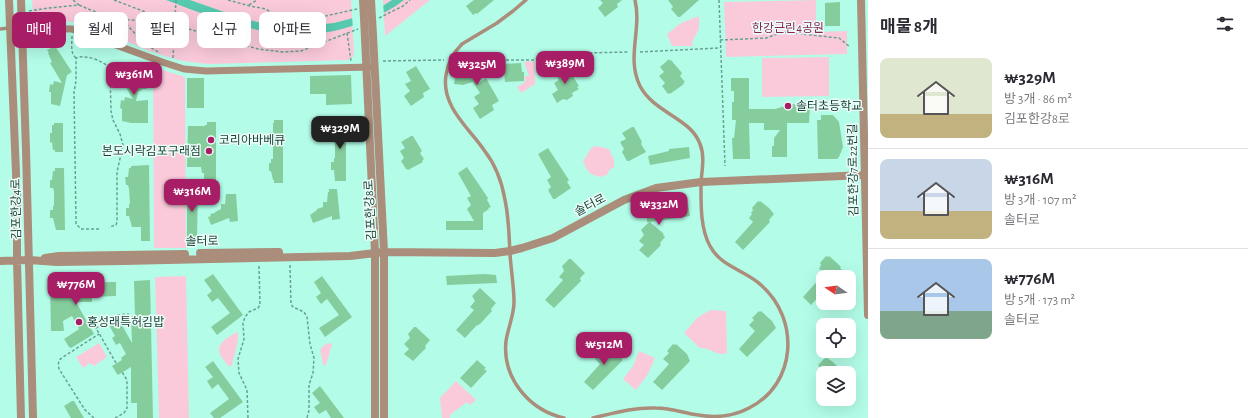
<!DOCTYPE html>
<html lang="ko">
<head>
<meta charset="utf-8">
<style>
	body { margin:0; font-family:"Alegreya Sans","Noto Sans KR",sans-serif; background:#f7f7f7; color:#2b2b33; height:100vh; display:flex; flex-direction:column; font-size:15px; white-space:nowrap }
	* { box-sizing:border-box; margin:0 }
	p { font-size:13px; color:#7c7c81 }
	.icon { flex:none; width:22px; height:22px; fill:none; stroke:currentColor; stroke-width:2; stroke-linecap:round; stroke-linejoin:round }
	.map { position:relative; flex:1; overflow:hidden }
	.drawer { display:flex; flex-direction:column; background:#fff; width:380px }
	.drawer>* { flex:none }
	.banner { position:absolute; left:12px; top:12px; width:380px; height:36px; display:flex; gap:8px }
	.needle { width:26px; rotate:283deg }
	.tools { position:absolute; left:816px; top:270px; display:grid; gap:8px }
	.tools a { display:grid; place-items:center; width:40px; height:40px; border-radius:8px; background:#fff; box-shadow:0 4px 16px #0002; font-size:20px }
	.price { position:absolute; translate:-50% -34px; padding:0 9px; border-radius:8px; background:#a71e66; color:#fff; font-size:13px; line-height:26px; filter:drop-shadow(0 1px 2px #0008) }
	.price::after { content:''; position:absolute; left:50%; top:24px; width:12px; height:9px; margin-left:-6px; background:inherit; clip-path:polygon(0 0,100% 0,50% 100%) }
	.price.current { background:#222; color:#fff }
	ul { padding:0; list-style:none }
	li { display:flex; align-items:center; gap:12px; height:100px; padding:0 12px }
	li+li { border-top:1px solid #e1e1e2 }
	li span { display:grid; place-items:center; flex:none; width:112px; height:80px; border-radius:8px; color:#555 }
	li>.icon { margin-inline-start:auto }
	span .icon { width:48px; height:48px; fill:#fffc; stroke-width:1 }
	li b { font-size:17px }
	h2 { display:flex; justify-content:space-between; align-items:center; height:48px; padding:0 12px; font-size:17px }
	.chip { padding:0 14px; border-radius:8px; background:#fff; box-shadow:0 4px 16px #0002; font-size:14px; line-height:36px }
	.chip.current { background:#a71e66; color:#fff }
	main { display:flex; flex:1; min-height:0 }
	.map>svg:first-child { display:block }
</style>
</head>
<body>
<main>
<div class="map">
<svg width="868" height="418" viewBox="0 0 868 418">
	<rect width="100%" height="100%" fill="#b3fde8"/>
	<!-- green -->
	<path fill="#facadb" d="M32 0H351L354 52 353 57 348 60 208 64C202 63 196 63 190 62 150 56 115 33 76 23 63 19 49 22 36 20L33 14Z
		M383 0H430L385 36Z
		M816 0V32L847 31V54L726 57 724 2Z
		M699 16V29L692 42 693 46H672L667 34 681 23Z
		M829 57V96L762 97V58Z
		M535 61V84L521 93 517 87 525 82V76H529L524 62Z
		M153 67 185 77 186 248H154Z
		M597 146 609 149 614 160V167L609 170 608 174 602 177C589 175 588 173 583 161L592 147Z
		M186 276 189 418H159L155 277Z
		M711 310 726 311 727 353C716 357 711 347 700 348L684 333 698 317Z
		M238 332C239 343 234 354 232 365L230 367C226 363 220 357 219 351 218 342 231 335 238 332Z
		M99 343 107 357 94 366 90 363 83 368 76 357Z
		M331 343 332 344 326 365H323L320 349 326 344Z
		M639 351 655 358 648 374 636 390 623 379 633 366Z
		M456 381 476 400 470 405 467 402 450 415V418H442L440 398Z"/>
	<!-- water -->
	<path fill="#56caaf" d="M166 0H190L244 19 267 24 291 26 316 25 334 23 357 17 378 9 392 0H404C394 8 382 14 370 19 297 52 235 26 166 0Z"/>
	<!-- pier -->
	<path fill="#b3fde8" d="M383 3 384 15 353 29 352 16 377 7Z"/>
	<!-- building -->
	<path fill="#86cd9e" d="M474 0H494L477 14 476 13 473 15 466 6Z
		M600 0H622L617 4 618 7 605 17 598 8 603 3Z
		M668 0H699L680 17H678L671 9 673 7Z
		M840 2V26H825V3Z
		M55 46 72 72 67 75 60 106 51 104V92H49L50 84 53 85 54 81 62 83 50 63 52 62 48 53H49L47 50Z
		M669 59 670 61 671 60 682 73 680 76 685 82 683 83 684 84 670 94V93L668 94 662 86 665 83 659 76 664 72 660 67Z
		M460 61H480L481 67 477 84 486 78 499 101 492 105 494 110 480 119 473 108 479 104 474 97 480 93 473 82 463 85 454 84 456 71Z
		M126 62 132 74 137 71H148L147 89H143L138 92 136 101 148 100V123H131L122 121V109L120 108 121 100 124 101 125 97 133 99 121 79 123 78 119 70 120 69 118 67Z
		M521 63 522 72H524V81L505 82 504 71H502V64Z
		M416 66 430 89 423 93 424 97 411 106 404 96 410 91 405 84 411 81 406 72Z
		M562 66 566 72H570L579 86 577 87 579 89 572 93 573 96 567 100 563 99 557 103 552 94 558 90 554 83 559 80 554 71Z
		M351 75 352 104 326 105V94H310V76Z
		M187 78H204V108H187Z
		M731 78H749V109H775L792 104 810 106 809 123H787V157H772V146H774V138L780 130H764V123H749L750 159H733L732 138H734L736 120H732V102H734V91H731Z
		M821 115H833L839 122 843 147 839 157 837 159H818L817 120H821Z
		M337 119H346V181H335L334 170H331V162H334V158H335V143H334V139H331V131H335V122H337Z
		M274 120H283V183H274V180H273L271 171H269V163H271V159H273V144H271V140H269V132H273V123H274Z
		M207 122H216V184H204V173H202L201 167H187L188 126H205V125H207Z
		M54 123H63V152H55V150H53L52 142 50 143V133H52V125H54Z
		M632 127H634L642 142 641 144 646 152 629 161H627L622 152 624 149 620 142 626 139 622 133Z
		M411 136H413L422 151 420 153 424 159 422 161 423 162 408 170 407 169H406L401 161 404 158 400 151 405 148 401 142Z
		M689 147 690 158 650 165 648 156 669 151V149Z
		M548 148 569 180 567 182 571 188 555 199H553L548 190 551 187 547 180 551 177 538 154Z
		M149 165 150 241H141V227H132L129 216H126V208H129V204H130L129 189 128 185H126L125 177H128L129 168H131V166Z
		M467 167 488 198 487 200 491 207 488 208 489 209 483 213V230H446V221H474L467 209 471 205 467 198 471 196 458 173Z
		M55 168H64L65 230H56L53 218H50V210H53V206H54V191L53 188H50V180H52L53 171H55Z
		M187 186H198L197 241H187Z
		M329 189H337L340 219 332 220V216L313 223 310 215 317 210V209L323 207V202H327L328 192H329Z
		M226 194H236L238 221 230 222 229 218 211 225 208 217 211 216 210 214 215 213V212L221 209V204H225Z
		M758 201 759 202 760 201 769 208 774 214 769 220 770 222 743 250 735 242 753 222 749 218 752 214 751 213 753 210 752 208Z
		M688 204 690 216 650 222 664 234 663 235 665 237 660 243 661 245 648 258 639 250 644 245 639 241 644 235 641 230 649 222H647L646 209Z
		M826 256 828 257 829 256 837 263 841 267 840 268 842 270 836 277H823V292L811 305 803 297 821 277 817 274 821 270 819 269 821 265 820 263Z
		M569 259H571L585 273 580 278 581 281 554 308 545 300 563 280 559 277 564 271 562 266Z
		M213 274 243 315 217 335 211 327 230 313 218 298 212 302 207 295 212 291 204 280Z
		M485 274 496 275 497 283 447 285 446 276Z
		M322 276 352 317 325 337 319 328 339 315 327 299 321 304 316 297 321 293 314 282Z
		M150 280 153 418H137V403H131V367L118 375 117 374 112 366 122 360 121 358 126 354 120 343 116 345 112 338 115 336 109 325 117 320H119L132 343 131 316H135L134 281Z
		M116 282V296L92 297V302H76L94 334 71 348 69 347 64 339 79 329 72 316 63 321 64 331H51L50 283Z
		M480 288 496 303 491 309 492 311 480 324 476 326 465 338 456 330 474 310 470 307 475 301 472 296Z
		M759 311 760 312 761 311 772 321 776 328 747 357 739 349 755 331 749 325 754 320 752 318Z
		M414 327H416L430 340 425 346 426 348 413 361 404 354 409 349 404 344 410 338 408 334Z
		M605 344 606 345 607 344 618 354 622 359V361L593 390 584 382 600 364 595 359 600 353 598 351Z
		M673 344 675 345 676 344 687 354 690 361 662 390 653 382 669 364 663 359 669 353 667 351Z
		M826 357 833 362 844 373H825L821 369 818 365Z
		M477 360 486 368 484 369 487 371 471 388 460 378Z
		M213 361 243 402 220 418H214L210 413 229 399 218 384 212 389 207 381 213 377 205 367Z
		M320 386 344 418H331L326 410 319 414 314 407 320 403 312 393Z
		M72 401H74L84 418H71L64 406Z"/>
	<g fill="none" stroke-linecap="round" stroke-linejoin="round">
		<!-- path -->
		<path stroke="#68a191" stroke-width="1.5" stroke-dasharray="3 2" stroke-linecap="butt" d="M114 0 156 16 175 25 258 49 283 52 301 51 358 29
			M228 0 250 6 266 9 272 13 312 19 357 9
			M719 0 725 166
			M79 5C108 18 129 23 161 19
			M249 5 257 0
			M29 11 48 8 79 5 73 0
			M379 18 403 6 410 0
			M123 20 143 43 160 53
			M347 33 351 61
			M72 36C72 44 70 53 76 58
			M720 40 766 38 783 32 839 38 850 47
			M640 52 720 48
			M173 58 176 0
			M456 60H534L544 54 628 52
			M383 61 444 60
			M99 229H81L76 224V221L74 92 76 81V58C85 54 105 61 110 69L111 111 113 120 120 134 123 145 117 172V222L116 225 109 227
			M290 265 291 304 293 307 304 312 307 317 310 344 314 358 313 373 309 385V410L307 418
			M116 363 96 328 117 315 129 314
			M94 418 85 410 59 369C58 363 58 360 63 357L99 334
			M115 418 124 413 127 408V380L122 372
			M248 418 247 390 239 373 238 359 244 339 243 323 245 317 249 312 258 308 260 305 259 266"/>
		<!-- service -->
		<path stroke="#aa8d7a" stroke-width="3.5" d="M526 0 513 11 497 23 462 44C453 53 448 62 446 75 441 106 468 127 484 150 495 164 502 182 505 200 509 218 509 236 510 254 511 270 514 286 514 302 514 315 508 328 506 341 502 378 529 410 564 418
			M0 29 9 28
			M593 418C614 413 634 407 656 408 671 408 684 413 698 415 715 418 734 416 749 408 797 384 800 319 761 285 745 270 721 267 710 246 700 228 701 203 701 182 702 170 705 156 700 144 691 118 654 113 640 86 626 58 642 30 635 0"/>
		<!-- minor -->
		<path stroke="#aa8d7a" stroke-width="7" d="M10 28 72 29 165 63 184 69 206 71 372 67"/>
		<!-- tertiary -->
		<path stroke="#aa8d7a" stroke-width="8" d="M9 0 17 198V260L21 418
			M21 0 26 150 33 418
			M861 0 868 315
			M373 35 384 252V418
			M365 38 375 253V418
			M200 253 279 252
			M45 258 59 256 185 254
			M0 261 29 260 57 262 123 261 350 256 384 252 495 253 510 251 522 248 553 238 624 200 656 188 701 182 865 175"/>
		<!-- tertiary-bridge -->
		<path stroke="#aa8d7a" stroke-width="8" d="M363 0 365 38
			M371 0 373 35"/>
	</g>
	<!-- markers -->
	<g fill="#a71e66" stroke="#ecfdf8" stroke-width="1.5">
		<circle cx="788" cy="106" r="4"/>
		<circle cx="211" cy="140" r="4"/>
		<circle cx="209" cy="151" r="4"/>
		<circle cx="79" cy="322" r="4"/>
	</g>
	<g text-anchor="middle" stroke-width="3" stroke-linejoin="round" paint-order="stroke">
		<!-- park labels -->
		<g font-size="12" fill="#892556" stroke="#ecfdf8">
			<text x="788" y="32">한강근린4공원</text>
		</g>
		<!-- poi labels -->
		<g font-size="12" fill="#173f35" stroke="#ecfdf8" text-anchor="start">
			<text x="796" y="110">솔터초등학교</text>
			<text x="219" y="144">코리아바베큐</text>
			<text x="201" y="155" text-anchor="end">본도시락김포구래점</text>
			<text x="87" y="326">홍성래특허김밥</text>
		</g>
		<!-- street labels -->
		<g font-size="12" fill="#173f35" stroke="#ecfdf8">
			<text transform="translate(853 170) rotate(-91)" y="4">김포한강7로22번길</text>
			<text transform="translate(590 205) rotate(-28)" y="4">솔터로</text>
			<text transform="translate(16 209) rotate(-91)" y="4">김포한강4로</text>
			<text transform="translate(370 210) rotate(-93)" y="4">김포한강8로</text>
			<text transform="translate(202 241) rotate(-1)" y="4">솔터로</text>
		</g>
	</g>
</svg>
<div class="tools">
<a><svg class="needle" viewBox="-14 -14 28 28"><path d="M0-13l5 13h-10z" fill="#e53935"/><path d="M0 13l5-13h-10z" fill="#7c7c81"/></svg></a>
<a><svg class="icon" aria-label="locate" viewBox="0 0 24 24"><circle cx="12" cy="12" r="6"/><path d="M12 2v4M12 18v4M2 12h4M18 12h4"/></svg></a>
<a><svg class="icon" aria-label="layers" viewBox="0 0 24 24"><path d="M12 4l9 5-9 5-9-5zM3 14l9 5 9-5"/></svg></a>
</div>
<b class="price" style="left:565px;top:85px">₩389M</b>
<b class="price" style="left:477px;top:86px">₩325M</b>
<b class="price" style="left:134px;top:96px">₩361M</b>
<b class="price current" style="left:340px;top:150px">₩329M</b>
<b class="price" style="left:192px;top:213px">₩316M</b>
<b class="price" style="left:659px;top:226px">₩332M</b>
<b class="price" style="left:76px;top:306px">₩776M</b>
<b class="price" style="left:604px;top:366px">₩512M</b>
<div class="banner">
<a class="chip current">매매</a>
<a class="chip">월세</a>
<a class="chip">필터</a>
<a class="chip">신규</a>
<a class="chip">아파트</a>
</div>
</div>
<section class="drawer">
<h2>매물 8개<svg class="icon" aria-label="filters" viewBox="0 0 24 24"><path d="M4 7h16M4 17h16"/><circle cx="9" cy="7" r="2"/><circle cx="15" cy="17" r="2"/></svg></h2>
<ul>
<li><span style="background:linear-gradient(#dfe7d0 70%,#c2b280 0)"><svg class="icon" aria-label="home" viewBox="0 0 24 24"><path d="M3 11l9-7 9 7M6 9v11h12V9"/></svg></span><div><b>₩329M</b><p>방 3개 · 86 m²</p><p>김포한강8로</p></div></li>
<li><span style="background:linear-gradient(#c9d6e8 65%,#c2b280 0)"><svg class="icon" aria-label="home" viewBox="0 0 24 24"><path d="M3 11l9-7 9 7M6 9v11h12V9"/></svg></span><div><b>₩316M</b><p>방 3개 · 107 m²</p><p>솔터로</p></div></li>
<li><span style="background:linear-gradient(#a9c7e8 65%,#7fa58c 0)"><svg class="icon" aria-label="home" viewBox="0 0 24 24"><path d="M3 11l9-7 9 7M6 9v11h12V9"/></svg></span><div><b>₩776M</b><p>방 5개 · 173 m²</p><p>솔터로</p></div></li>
</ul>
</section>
</main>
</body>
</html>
